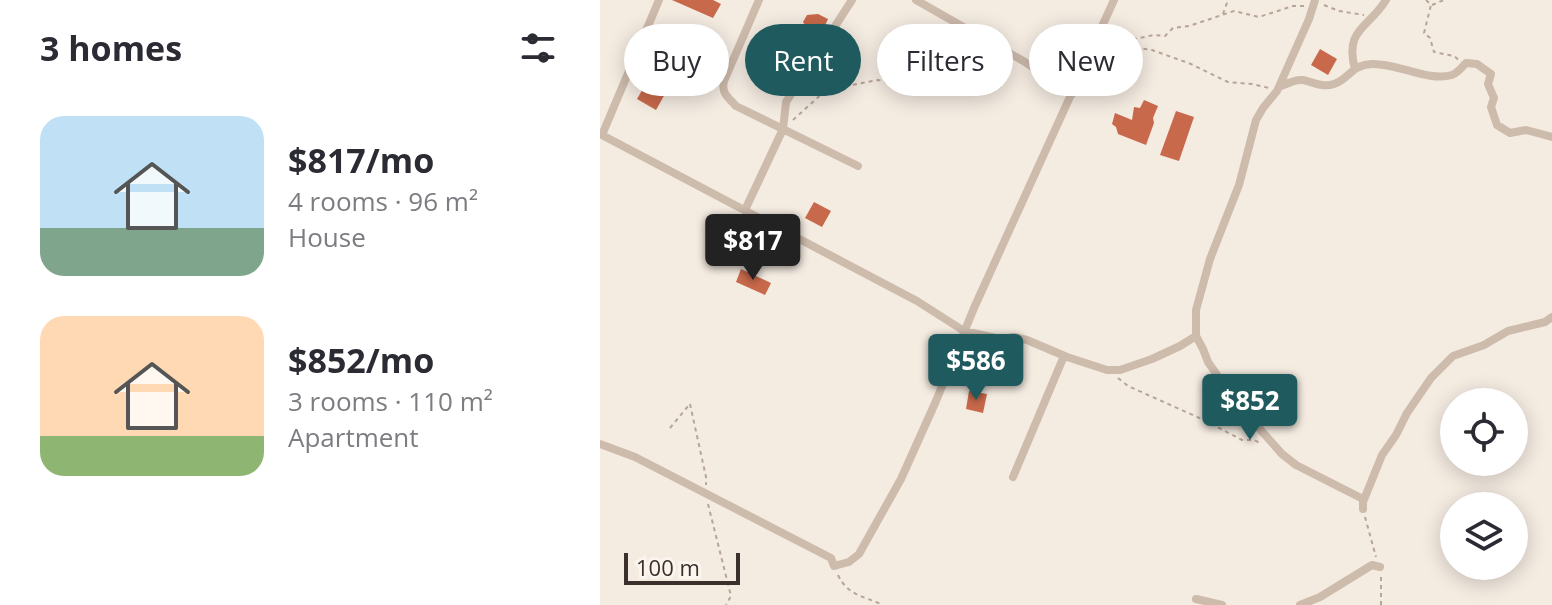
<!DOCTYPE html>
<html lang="en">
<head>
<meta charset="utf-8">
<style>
	body { margin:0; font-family:"Open Sans",sans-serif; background:#f7f7f7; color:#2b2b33; height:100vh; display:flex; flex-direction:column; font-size:30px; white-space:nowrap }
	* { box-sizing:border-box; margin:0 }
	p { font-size:26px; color:#7c7c81 }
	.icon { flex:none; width:44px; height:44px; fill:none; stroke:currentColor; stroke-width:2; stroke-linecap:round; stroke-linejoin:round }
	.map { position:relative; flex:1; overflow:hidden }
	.details { display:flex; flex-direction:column; background:#fff; width:600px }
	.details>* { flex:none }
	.banner { position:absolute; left:24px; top:24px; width:760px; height:72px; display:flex; gap:16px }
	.buttons { position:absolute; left:840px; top:388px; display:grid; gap:16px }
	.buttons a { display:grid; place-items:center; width:88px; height:88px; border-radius:50%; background:#fff; box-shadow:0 4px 20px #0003; font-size:40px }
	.scale { position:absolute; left:24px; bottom:20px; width:116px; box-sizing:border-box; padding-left:8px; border:4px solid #3b302b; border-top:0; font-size:22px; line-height:28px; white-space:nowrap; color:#3b302b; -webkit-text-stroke:6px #fbf5ee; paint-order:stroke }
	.price { position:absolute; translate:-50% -68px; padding:0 18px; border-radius:8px; background:#1f5a5e; color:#fff; font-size:26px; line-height:52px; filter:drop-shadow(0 2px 4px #0008) }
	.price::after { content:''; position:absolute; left:50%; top:48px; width:24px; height:18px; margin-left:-12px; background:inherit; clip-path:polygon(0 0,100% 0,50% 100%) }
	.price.on { background:#222; color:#fff }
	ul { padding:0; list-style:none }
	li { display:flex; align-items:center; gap:24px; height:200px; padding:0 40px }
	li span { display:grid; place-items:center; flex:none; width:224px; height:160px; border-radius:24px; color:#555 }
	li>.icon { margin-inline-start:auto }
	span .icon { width:96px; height:96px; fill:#fffc; stroke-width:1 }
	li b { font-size:34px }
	h2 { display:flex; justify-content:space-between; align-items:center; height:96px; padding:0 40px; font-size:34px }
	.tag { padding:0 28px; border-radius:36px; background:#fff; box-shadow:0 4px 20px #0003; font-size:28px; line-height:72px }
	.tag.on { background:#1f5a5e; color:#fff }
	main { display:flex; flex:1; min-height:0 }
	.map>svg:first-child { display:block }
</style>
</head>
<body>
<main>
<section class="details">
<h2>3 homes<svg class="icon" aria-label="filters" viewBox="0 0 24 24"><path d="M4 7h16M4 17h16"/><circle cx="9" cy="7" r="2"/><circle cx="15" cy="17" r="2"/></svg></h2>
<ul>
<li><span style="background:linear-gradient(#bfe0f5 70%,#7fa58c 0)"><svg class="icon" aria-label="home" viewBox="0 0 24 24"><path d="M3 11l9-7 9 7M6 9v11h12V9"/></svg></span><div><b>$817/mo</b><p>4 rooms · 96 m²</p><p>House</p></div></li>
<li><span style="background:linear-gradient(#ffd9b3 75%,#8fb573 0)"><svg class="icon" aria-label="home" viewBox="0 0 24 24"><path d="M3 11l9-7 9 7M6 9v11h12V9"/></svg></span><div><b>$852/mo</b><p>3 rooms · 110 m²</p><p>Apartment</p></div></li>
</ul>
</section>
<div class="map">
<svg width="952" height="605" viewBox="0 0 952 605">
	<rect width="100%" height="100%" fill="#f4ebe1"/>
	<!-- building -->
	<path fill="#c8694b" d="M72 0H113L121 4 113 18Z
		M218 14 228 19 223 30 213 37 203 22 207 15Z
		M720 49 737 59 728 75 711 65Z
		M50 65 66 73 57 89 65 94 56 110 37 99 48 80 43 77Z
		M544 100 558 106 553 118 554 123 546 145 518 134 516 127 512 124 515 113 532 120 534 107 540 108Z
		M576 111 594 117 579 161 560 155Z
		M214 202 231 211 222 227 205 218Z
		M141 269 171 283 165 295 136 282Z
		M369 391 387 394 383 413 366 409Z"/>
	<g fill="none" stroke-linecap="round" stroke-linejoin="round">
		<!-- path -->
		<path stroke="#b9a596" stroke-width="2" stroke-dasharray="4 4" stroke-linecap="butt" d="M826 0 831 5 824 33 830 38 834 52 854 56 860 61
			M724 5 739 11 764 15
			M832 5 844 0
			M623 14 628 0
			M506 36 520 38 539 48 552 50 591 64 628 82 652 84 669 88
			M525 41 554 35 565 36 573 28 589 26 634 11 659 17 693 6H707
			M434 60 482 49
			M193 120 226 90 278 80 311 85 340 80 357 81 379 76 399 65 410 63
			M518 378 528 386 604 420 642 440H654L660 443
			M90 404 106 477V485
			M70 428 89 405
			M108 504 131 596 126 605
			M765 517 776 557
			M238 575C248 596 264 596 283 605
			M781 605V574"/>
		<!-- minor -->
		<path stroke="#cdbbac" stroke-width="8" d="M159 0 124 81C121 93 128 97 136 106L258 166
			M316 0 425 62 472 94
			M715 0 709 19 677 91 663 108 656 120 639 185 610 259 596 310V336L603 349 608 362 622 382 641 399 659 428 682 454 696 465 763 499V509
			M755 69C744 29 769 28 786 0
			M679 87C686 84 695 79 703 80 713 82 723 88 734 84 749 79 751 65 772 64 797 63 828 82 852 75 858 73 862 67 866 63L877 64 891 74 888 84 894 98 891 107 897 125 910 133 926 130 952 137
			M0 134 317 301 364 331 400 339 414 337 427 340 467 357 507 370H520L552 359 580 346 596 336
			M2 135 59 0
			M145 210 183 129 186 102 252 0
			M0 444 35 457 231 558 234 566 249 562 259 554 301 479 336 401 374 308 514 0
			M413 477 464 356
			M763 502 782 455 796 435 807 413 831 378 853 356 884 345 908 331 945 322 952 317
			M596 599 622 605
			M700 605 720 597 772 565 780 567"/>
	</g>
</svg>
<div class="buttons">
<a><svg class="icon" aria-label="locate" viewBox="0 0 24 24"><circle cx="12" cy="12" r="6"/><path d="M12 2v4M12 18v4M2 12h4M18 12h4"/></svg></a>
<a><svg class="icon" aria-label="layers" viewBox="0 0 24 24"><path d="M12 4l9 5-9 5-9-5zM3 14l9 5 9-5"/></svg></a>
</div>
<div class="scale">100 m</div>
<b class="price on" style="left:153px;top:282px">$817</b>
<b class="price" style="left:376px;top:402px">$586</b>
<b class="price" style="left:650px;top:442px">$852</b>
<div class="banner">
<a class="tag">Buy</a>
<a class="tag on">Rent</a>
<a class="tag">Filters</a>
<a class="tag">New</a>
</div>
</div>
</main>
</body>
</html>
